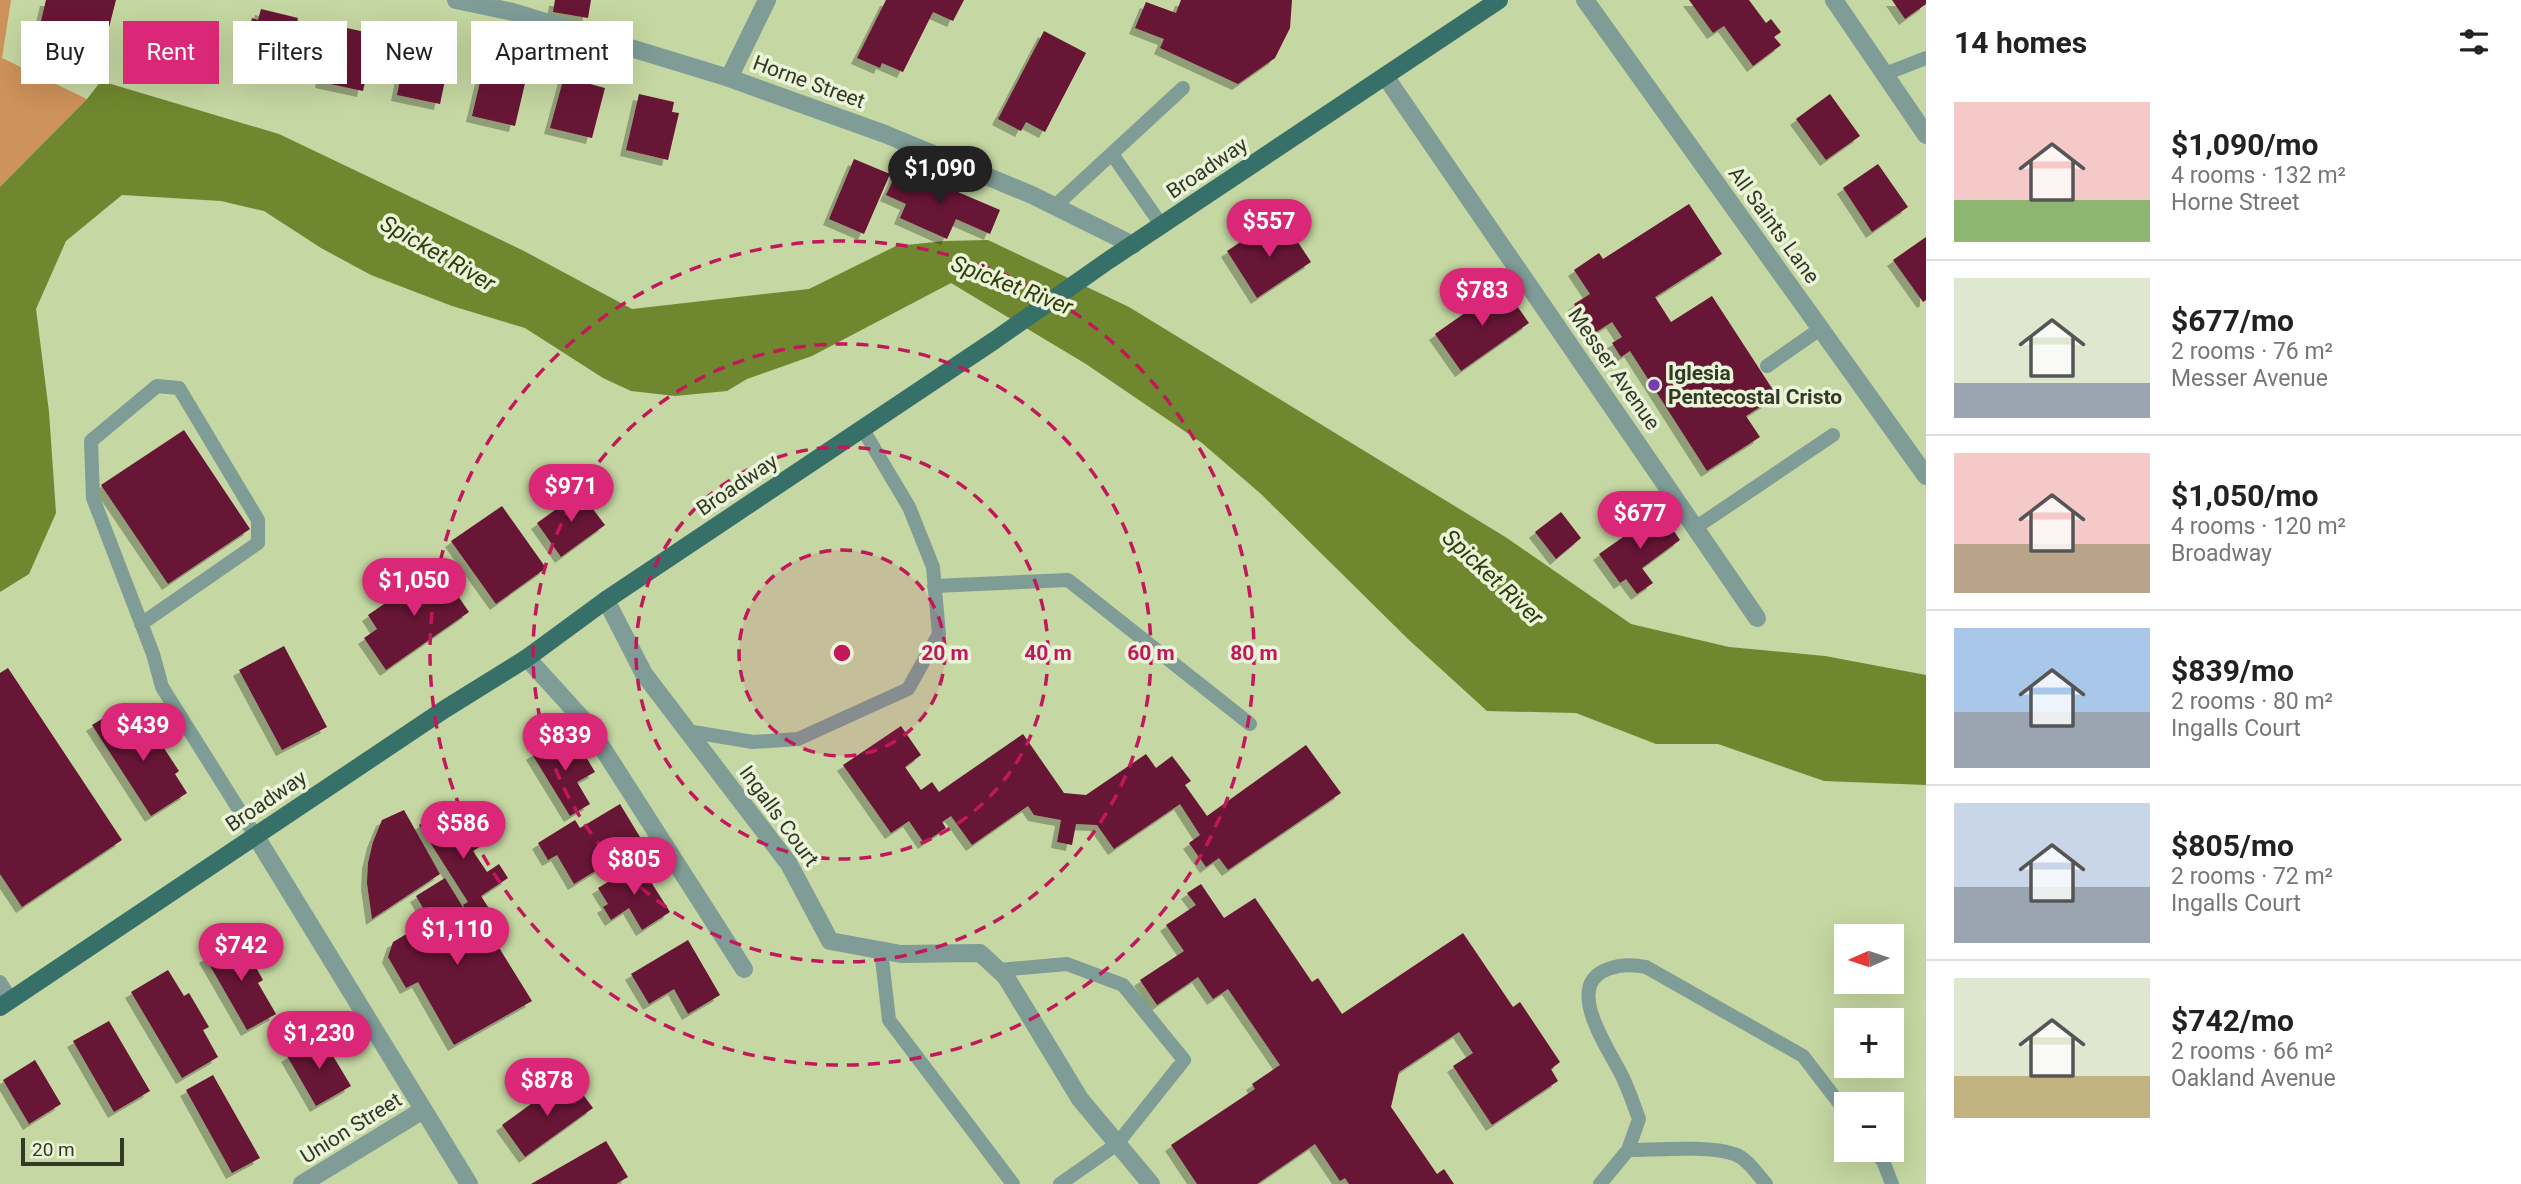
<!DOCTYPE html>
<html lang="en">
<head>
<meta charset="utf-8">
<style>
	body { margin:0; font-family:Roboto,sans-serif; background:#f6f6f6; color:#222; height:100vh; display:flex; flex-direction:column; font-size:26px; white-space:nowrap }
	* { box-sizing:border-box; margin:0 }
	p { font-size:23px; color:#767676 }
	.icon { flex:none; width:38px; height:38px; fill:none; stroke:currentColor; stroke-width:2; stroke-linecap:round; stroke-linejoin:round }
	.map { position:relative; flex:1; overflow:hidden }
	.drawer { display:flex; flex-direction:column; background:#fff; width:595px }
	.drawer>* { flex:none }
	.hud { position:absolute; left:21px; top:21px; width:665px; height:63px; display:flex; gap:14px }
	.needle { width:46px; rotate:267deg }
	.tools { position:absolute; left:1834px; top:924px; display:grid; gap:14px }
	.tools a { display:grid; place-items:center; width:70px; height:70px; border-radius:0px; background:#fff; box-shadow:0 7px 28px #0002; font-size:35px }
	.scale { position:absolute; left:21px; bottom:18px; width:103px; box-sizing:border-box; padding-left:7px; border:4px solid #323924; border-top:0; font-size:19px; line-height:24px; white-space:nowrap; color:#323924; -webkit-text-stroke:5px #ebf4d9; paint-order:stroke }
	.price { position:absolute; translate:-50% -60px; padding:0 16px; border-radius:24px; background:#db2777; color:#fff; font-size:23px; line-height:46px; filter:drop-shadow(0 2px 4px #0008) }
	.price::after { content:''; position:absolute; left:50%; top:42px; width:21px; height:16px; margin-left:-10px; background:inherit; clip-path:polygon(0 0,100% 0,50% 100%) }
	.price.on { background:#222; color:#fff }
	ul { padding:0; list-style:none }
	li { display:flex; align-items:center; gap:21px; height:175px; padding:0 28px }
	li+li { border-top:2px solid #e0e0e0 }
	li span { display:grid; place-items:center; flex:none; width:196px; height:140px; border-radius:0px; color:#555 }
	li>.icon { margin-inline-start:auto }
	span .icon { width:84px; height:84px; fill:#fffc; stroke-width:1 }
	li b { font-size:30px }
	h2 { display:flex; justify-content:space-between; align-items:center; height:84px; padding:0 28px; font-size:30px }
	.pill { padding:0 24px; border-radius:0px; background:#fff; box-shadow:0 7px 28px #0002; font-size:24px; line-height:63px }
	.pill.on { background:#db2777; color:#fff }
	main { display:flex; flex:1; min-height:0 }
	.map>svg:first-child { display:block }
</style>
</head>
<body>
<main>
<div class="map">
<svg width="1926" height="1184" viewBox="0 0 1926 1184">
	<defs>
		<filter id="shadow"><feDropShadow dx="-6" dy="6" stdDeviation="0" flood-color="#0004"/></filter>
	</defs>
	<rect width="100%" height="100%" fill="#c5d7a2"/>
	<!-- green -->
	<path fill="#ce925b" d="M0 0H11L2 58 87 99 0 187Z"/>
	<!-- water -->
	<path fill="#6f872e" d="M101 81 279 134 524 251 632 309 809 289 896 246 945 241 988 240 1129 307 1507 538 1631 624 1729 647 1825 656 1926 675V785L1824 781 1718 744H1656L1576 713 1487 711 1408 639 1261 494 1202 443 1086 364 951 283 812 356 747 379 727 391 675 396 631 391 603 378 525 328 452 306 371 275 321 248 264 211 221 201 122 195 66 241 36 309 49 412 56 513 29 574 0 592V187L87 99Z"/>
	<!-- building -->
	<path fill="#671434" filter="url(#shadow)" d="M46 0H116L106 39 41 21Z
		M555 0H591L588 18 553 12Z
		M886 0H964L953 21 933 12 903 72 882 63 880 68 857 58Z
		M1181 0H1292L1290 28 1275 58 1238 84 1160 48 1164 39 1135 28 1146 2 1176 13Z
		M1689 0H1749L1766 23 1771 19 1781 32 1774 37 1781 45 1753 66 1724 26 1713 33Z
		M1892 0H1926V4L1905 19Z
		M261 9 298 18 286 69 249 61 250 55 244 54 252 18 258 20Z
		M333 25 365 32 363 43 373 45 363 91 321 82Z
		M1044 31 1086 53 1045 132 1026 122 1021 131 998 119Z
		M408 42 451 51 440 104 397 95Z
		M485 61 523 69 521 78 526 79 515 126 472 116Z
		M564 77 605 88 592 138 550 128Z
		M639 94 674 102 672 112 679 113 668 160 626 150Z
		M1830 94 1860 136 1826 160 1796 119Z
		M854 159 890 174 864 234 829 219Z
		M1878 164 1908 207 1872 232 1843 188Z
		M897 172 921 183 923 177 1000 210 990 234 956 219 947 239 900 218 906 204 886 195Z
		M1689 204 1722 254 1655 297 1671 322 1712 296 1777 396 1746 416 1760 437 1707 471 1630 351 1621 357 1612 343 1622 337 1612 322 1593 334 1574 304 1590 294 1574 270 1599 253 1603 259Z
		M1284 221 1311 262 1257 298 1227 251 1248 237 1252 243Z
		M1926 237V300L1923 302 1893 260Z
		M1503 286 1529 323 1461 371 1435 334Z
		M184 430 250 529 168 584 101 485Z
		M580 492 605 525 561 557 537 523Z
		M502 506 546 568 496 604 451 541Z
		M1660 511 1680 540 1642 568 1653 583 1637 594 1626 579 1620 583 1599 554Z
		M1561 512 1581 538 1556 559 1535 532Z
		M438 567 469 612 386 670 364 638 377 629 368 615Z
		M284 646 327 727 282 750 239 670Z
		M8 668 122 840 22 907 0 874V673Z
		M110 714 122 733 144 718 179 771 175 774 187 793 151 816 92 725Z
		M901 726 921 755 905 767 921 790 932 782 939 792 1023 734 1064 793 1086 795 1146 754 1156 768 1172 756 1191 781 1185 785 1207 816 1306 745 1341 793 1228 870 1219 858 1206 867 1189 843 1200 835 1180 804 1114 849 1097 825 1076 824 1072 845 1057 842 1061 820 1034 815 1028 806 972 845 951 816 942 822 946 828 924 843 909 821 891 833 843 765Z
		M563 735 576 757 583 752 595 772 577 782 590 804 570 816 532 754Z
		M453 803 481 846 473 851 487 872 499 864 508 878 481 896 495 918 478 929 463 905 468 902 419 825Z
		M620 804 643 842 574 884 557 855 548 860 538 843 575 820 580 828Z
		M404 810 440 874 372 919 367 883 368 863 373 842 382 820Z
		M639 863 670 912 642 930 629 908 611 920 603 907 608 904 598 888Z
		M445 878 485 943 493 938 532 1001 454 1045 418 982 406 988 388 957 393 942 430 920 416 896Z
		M1201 884 1224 918 1255 898 1312 982 1318 978 1342 1014 1463 933 1513 1007 1520 1002 1560 1062 1551 1069 1558 1081 1492 1125 1453 1066 1473 1053 1459 1032 1399 1072 1391 1107 1437 1174 1444 1169 1454 1184H1349L1345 1178 1340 1181 1315 1144 1257 1184H1197L1171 1145 1255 1089 1252 1084 1280 1065 1228 989 1213 999 1198 977 1157 1005 1140 980 1184 951 1166 925 1196 905 1187 893Z
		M239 937 263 980 258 983 276 1014 247 1030 205 957Z
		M688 940 720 995 688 1014 674 989 649 1004 631 974Z
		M168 970 184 996 189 993 209 1027 203 1030 218 1057 182 1078 131 992Z
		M109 1021 150 1091 114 1112 73 1041Z
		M321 1036 351 1086 316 1106 287 1056Z
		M35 1060 61 1104 29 1124 3 1080Z
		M213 1075 260 1158 232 1173 186 1090Z
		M573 1081 593 1108 525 1157 502 1125 546 1093 549 1098Z
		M606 1141 628 1177 616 1184H531Z"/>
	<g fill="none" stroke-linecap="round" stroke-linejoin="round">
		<!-- service -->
		<path stroke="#7f9c97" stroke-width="14" d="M1885 74 1926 58
			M1112 154 1162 226
			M1055 206 1183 88
			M1767 366 1820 329
			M1695 528 1833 435
			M934 586 1068 580 1250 724
			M141 624 258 543V520L179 388 157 386 91 441 93 498 153 654 162 687 255 835
			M687 731 753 742 798 739 908 689 939 634 933 567 909 507 862 428
			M881 950 889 1020 1013 1184
			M998 970 1067 964 1123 985 1184 1060 1117 1144 1060 1184
			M0 982 11 1000
			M1628 1150C1656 1150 1709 1145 1734 1154 1747 1158 1757 1174 1766 1184
			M1874 1150 1883 1161 1892 1184
			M1600 1184 1628 1150 1639 1119C1634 1105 1629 1091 1623 1078 1610 1050 1562 986 1608 969 1621 964 1632 964 1646 967L1803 1056 1846 1112"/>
		<!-- minor -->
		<path stroke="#7f9c97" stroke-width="18" d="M456 0 513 12 729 78 885 134 1032 195 1133 245
			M1585 0 1926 476
			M1834 0 1926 135
			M1385 76 1757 618
			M729 78 767 0
			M606 600 644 674 789 864 830 941 901 954 980 953 1006 977 1080 1099 1151 1184
			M527 658 587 724 744 969
			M302 1184 423 1110"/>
		<!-- tertiary -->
		<path stroke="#7f9c97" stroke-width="18" d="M255 835 469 1184"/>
		<!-- primary -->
		<path stroke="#377068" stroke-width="18" d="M0 1007 445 709 527 658 606 600 995 340 1109 260 1499 0"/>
	</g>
	<!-- distance rings -->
	<circle cx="842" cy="653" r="103" fill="#c2185b" fill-opacity=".12"/>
	<g fill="none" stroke="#c2185b" stroke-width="3.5" stroke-dasharray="12 9">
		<circle cx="842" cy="653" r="103"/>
		<circle cx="842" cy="653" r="206"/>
		<circle cx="842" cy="653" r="309"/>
		<circle cx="842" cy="653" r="412"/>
	</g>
	<!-- markers -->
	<circle fill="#773cb2" stroke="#ebf4d9" stroke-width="2.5" cx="1654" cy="385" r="7"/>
	<g text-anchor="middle" stroke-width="7" stroke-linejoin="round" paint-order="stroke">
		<!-- street labels -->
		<g font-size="21" fill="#323924" stroke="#ebf4d9">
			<text transform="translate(809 82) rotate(20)" y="7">Horne Street</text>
			<text transform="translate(1207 168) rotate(-34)" y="7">Broadway</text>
			<text transform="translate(1774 225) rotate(54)" y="7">All Saints Lane</text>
			<text transform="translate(1614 369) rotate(55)" y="7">Messer Avenue</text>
			<text transform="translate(737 485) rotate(-34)" y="7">Broadway</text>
			<text transform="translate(266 801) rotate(-34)" y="7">Broadway</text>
			<text transform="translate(779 816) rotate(54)" y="7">Ingalls Court</text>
			<text transform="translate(351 1128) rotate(-32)" y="7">Union Street</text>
		</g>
		<!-- poi labels -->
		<g font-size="21" font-weight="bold" fill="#323924" stroke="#ebf4d9" text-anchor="start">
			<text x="1668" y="380">Iglesia<tspan x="1668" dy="24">Pentecostal Cristo</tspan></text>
		</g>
		<!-- water labels -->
		<g font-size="23" font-style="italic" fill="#2f3c0c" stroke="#ebf4d9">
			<text transform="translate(438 253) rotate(30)" y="8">Spicket River</text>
			<text transform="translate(1012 285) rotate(21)" y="8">Spicket River</text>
			<text transform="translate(1493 577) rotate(43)" y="8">Spicket River</text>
		</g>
	</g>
	<circle cx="842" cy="653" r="10" fill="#c2185b" stroke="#ebf4d9" stroke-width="3.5"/>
	<g font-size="21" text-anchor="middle" font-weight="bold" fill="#c2185b" stroke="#ebf4d9" stroke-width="7" stroke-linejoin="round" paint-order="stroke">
		<text x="945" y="660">20 m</text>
		<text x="1048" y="660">40 m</text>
		<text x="1151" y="660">60 m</text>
		<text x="1254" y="660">80 m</text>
	</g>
</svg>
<div class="tools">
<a><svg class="needle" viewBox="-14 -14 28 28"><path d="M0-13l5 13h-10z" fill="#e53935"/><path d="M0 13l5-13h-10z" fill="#767676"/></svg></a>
<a>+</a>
<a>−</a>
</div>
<div class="scale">20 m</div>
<b class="price on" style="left:940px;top:206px">$1,090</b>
<b class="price" style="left:1269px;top:259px">$557</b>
<b class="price" style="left:1482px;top:328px">$783</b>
<b class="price" style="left:571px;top:524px">$971</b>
<b class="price" style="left:1640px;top:551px">$677</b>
<b class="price" style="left:414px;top:618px">$1,050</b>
<b class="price" style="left:143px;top:763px">$439</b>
<b class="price" style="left:565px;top:773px">$839</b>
<b class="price" style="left:463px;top:861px">$586</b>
<b class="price" style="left:634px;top:897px">$805</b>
<b class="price" style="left:457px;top:967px">$1,110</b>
<b class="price" style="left:241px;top:983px">$742</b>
<b class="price" style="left:319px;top:1071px">$1,230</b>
<b class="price" style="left:547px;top:1118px">$878</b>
<div class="hud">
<a class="pill">Buy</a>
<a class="pill on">Rent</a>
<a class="pill">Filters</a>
<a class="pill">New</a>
<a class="pill">Apartment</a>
</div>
</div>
<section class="drawer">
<h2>14 homes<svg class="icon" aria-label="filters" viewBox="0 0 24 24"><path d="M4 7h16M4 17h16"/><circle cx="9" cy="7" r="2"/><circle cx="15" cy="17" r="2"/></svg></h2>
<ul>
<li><span style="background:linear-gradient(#f6c9c9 70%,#8fb573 0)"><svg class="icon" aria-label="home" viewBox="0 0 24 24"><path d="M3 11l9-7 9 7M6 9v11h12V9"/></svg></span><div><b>$1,090/mo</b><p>4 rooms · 132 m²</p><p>Horne Street</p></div></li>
<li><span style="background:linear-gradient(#dfe7d0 75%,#9aa5b1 0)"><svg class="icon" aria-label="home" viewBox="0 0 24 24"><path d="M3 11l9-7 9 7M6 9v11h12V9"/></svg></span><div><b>$677/mo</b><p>2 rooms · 76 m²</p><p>Messer Avenue</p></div></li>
<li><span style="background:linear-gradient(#f6c9c9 65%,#b9a48a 0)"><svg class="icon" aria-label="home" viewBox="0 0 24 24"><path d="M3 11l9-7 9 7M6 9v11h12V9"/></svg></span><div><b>$1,050/mo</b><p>4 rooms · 120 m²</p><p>Broadway</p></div></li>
<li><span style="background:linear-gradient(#a9c7e8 60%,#9aa5b1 0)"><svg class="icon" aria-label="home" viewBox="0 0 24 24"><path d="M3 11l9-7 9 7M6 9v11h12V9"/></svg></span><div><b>$839/mo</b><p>2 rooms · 80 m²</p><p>Ingalls Court</p></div></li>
<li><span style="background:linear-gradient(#c9d6e8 60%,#9aa5b1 0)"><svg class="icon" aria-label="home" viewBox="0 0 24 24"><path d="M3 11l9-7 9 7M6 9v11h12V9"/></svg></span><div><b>$805/mo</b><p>2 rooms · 72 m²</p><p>Ingalls Court</p></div></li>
<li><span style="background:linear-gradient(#dfe7d0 70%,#c2b280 0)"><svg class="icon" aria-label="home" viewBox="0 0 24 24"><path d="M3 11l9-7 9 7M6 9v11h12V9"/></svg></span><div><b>$742/mo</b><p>2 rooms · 66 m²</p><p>Oakland Avenue</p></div></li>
</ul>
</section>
</main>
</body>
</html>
